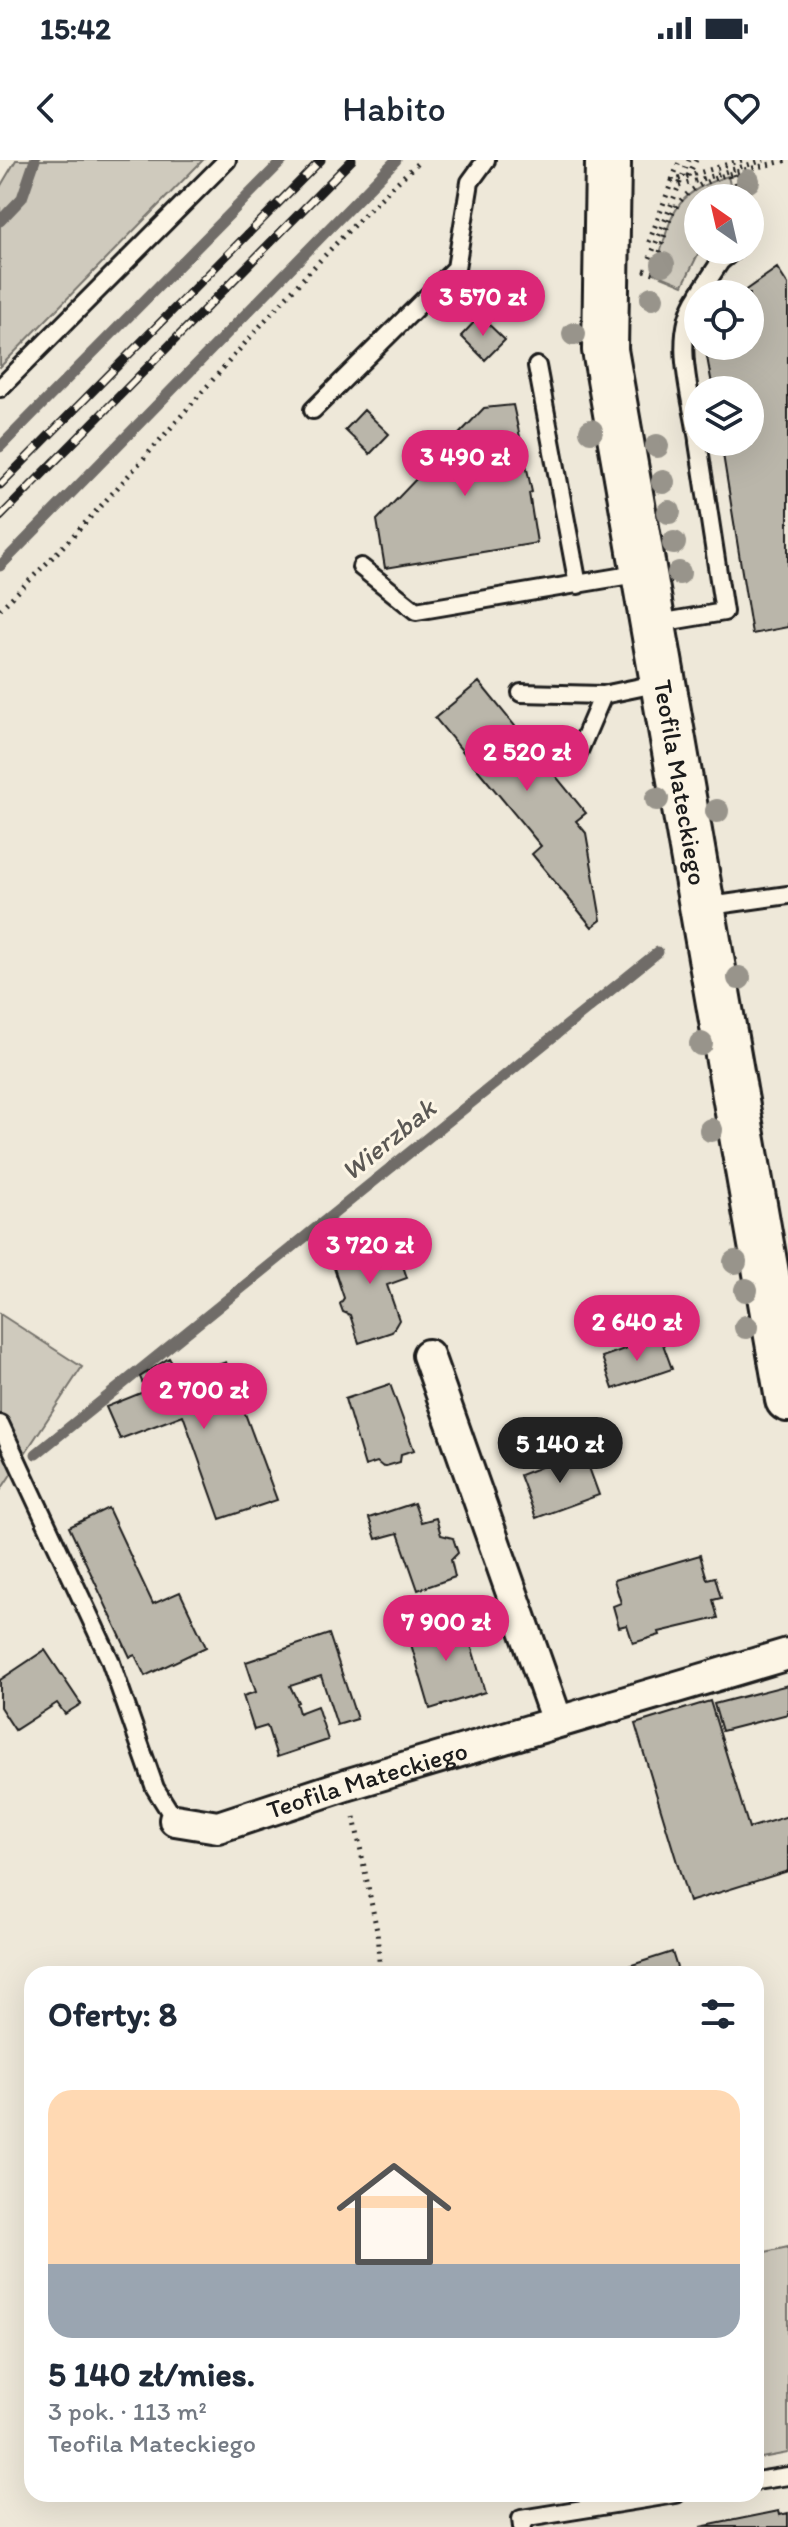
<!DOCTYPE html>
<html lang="pl">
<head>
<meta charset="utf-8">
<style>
	body { margin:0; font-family:Itim,sans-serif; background:#f2f2f3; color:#1f2937; height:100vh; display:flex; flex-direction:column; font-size:30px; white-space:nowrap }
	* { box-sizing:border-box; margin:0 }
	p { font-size:26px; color:#747a83 }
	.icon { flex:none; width:44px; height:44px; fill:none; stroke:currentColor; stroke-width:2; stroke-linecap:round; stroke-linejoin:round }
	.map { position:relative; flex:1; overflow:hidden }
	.side { position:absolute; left:24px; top:1806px; width:740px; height:536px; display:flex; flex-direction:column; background:#fff; border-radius:24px; box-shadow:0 8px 32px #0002 }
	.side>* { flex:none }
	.needle { width:52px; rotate:326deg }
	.fabs { position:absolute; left:684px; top:24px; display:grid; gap:16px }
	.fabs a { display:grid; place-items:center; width:80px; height:80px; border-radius:50%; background:#fff; box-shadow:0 8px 32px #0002; font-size:40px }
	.price { position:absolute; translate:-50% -68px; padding:0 18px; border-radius:28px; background:#db2777; color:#fff; font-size:26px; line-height:52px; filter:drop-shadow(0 2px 4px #0008) }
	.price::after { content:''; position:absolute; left:50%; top:48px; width:24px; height:18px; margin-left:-12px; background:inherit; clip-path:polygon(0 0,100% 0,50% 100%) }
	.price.selected { background:#222; color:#fff }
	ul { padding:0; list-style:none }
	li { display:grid; align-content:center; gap:16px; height:424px; padding:0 24px }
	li+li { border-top:2px solid #e0e1e3 }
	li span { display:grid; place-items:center; height:248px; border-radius:24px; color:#555 }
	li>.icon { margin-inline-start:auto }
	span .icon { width:144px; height:144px; fill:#fffc; stroke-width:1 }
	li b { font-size:34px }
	h2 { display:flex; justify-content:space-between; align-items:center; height:96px; padding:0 24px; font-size:34px }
	.status { display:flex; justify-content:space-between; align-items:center; height:56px; padding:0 40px; background:#fff; direction:ltr }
	.status svg { height:22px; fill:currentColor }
	header { display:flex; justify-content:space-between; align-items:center; height:104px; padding:0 24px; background:#fff; font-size:36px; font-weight:600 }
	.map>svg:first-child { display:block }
</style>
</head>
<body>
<div class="status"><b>15:42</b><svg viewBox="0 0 49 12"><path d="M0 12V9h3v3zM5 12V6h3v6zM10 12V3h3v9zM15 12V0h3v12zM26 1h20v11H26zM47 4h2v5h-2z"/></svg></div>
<header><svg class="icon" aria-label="back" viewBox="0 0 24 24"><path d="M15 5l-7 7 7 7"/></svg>Habito<svg class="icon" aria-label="heart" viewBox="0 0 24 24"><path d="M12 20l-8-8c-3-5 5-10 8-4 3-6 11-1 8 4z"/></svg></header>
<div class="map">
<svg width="788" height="2367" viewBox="0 0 788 2367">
	<rect width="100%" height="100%" fill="#eee8d9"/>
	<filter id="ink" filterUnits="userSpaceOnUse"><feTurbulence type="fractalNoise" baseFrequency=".0125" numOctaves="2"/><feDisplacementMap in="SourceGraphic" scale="16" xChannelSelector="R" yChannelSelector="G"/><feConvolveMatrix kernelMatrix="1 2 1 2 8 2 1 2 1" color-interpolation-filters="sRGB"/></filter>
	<g filter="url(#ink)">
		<!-- green -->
		<path fill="#cfcabd" stroke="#76736c" stroke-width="2" d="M16 0H203L0 207V27Z
			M728 16 733 38H698L700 90 683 125 654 113C672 59 668 34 728 16Z
			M0 1154 82 1207 0 1331Z
			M788 2087V2293L756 2299V2094Z"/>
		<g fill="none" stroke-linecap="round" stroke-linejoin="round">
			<!-- stream -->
			<path stroke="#6f6c67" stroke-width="11" d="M0 61 22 38 35 0
				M0 287 283 0
				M0 406 396 0
				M36 1294 658 792"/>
		</g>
		<!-- building -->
		<path fill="#bab6aa" stroke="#1c1c1c" stroke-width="2" d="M777 108 788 125V467L752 474 721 282H750V230H713L705 186H750V134H740Z
			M480 156 505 180 485 200 461 176Z
			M513 245 532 332 529 333 537 383 385 408 377 360 484 248Z
			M364 250 389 274 370 294 345 270Z
			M479 522 586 653 576 661 586 673 601 760 592 767 532 694 541 686 435 558Z
			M393 1076 407 1118 387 1125 399 1160 392 1172 359 1183 350 1155 343 1152 340 1144 344 1138 330 1096Z
			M660 1176 672 1209 613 1229 602 1197Z
			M169 1198 182 1218 226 1202 277 1340 220 1359 183 1255 120 1279 106 1247 146 1231 140 1217Z
			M390 1224 414 1290 401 1294 400 1302 383 1307 377 1302 365 1306 345 1239Z
			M583 1291 599 1335 536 1358 520 1315Z
			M414 1343 421 1362 436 1358 441 1375 453 1378 458 1393 451 1400 455 1417 418 1430 398 1373 376 1379 369 1358Z
			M108 1348 153 1444 180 1432 206 1487 145 1516 135 1495 130 1497 69 1367Z
			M700 1395 707 1419 715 1417 721 1438 713 1440 718 1458 659 1472 660 1475 633 1483 627 1465 619 1467 613 1446 621 1443 614 1420Z
			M463 1458 485 1532 430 1549 408 1474Z
			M329 1474 357 1559 337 1565 321 1516 290 1526 298 1542 296 1543 299 1553 317 1546 328 1580 277 1597 267 1566 254 1570 243 1536 256 1532 246 1502Z
			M45 1490 81 1544 65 1554 57 1543 15 1570 0 1547V1520Z
			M788 1525V1554L722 1571 714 1544Z
			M710 1541 749 1668 788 1656V1711L689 1742 635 1564Z
			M672 1792 679 1814H604Z
			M779 2351 780 2355 788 2353V2367H700Z"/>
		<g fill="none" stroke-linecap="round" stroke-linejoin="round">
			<defs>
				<path id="lane" d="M699 134 720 102 734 90
					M698 136C671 176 691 234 698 280
					M537 206 578 425
					M0 228 227 0
					M313 250 456 108 470 22 486 0
					M361 407 416 451 642 413
					M653 464 724 452 698 282
					M521 533 603 535 660 523
					M579 591 603 535
					M703 747 788 735
					M0 1264 110 1500 155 1628 175 1660
					M756 2321 788 2316
					M522 2367 521 2359 676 2334"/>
				<g id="street">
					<path d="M428 1195 557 1561"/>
					<path id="s1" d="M175 1660 218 1667 346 1625 788 1494"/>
				</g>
				<g id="secondary">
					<path id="s2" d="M608 3 605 190 788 1239"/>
				</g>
			</defs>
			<!-- lane casing -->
			<use href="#lane" stroke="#1c1c1c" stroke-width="22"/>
			<!-- street casing -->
			<use href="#street" stroke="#1c1c1c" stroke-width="36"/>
			<!-- secondary casing -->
			<use href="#secondary" stroke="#1c1c1c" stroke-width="50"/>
			<!-- path -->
			<path stroke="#1c1c1c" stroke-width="5" stroke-dasharray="2 6" stroke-linecap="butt" d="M734 14 740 38
				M738 14 745 38
				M688 16 696 0
				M729 16 733 38
				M672 20 680 0
				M679 26 764 0
				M649 82 672 21 742 0
				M650 98 689 0
				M644 110 654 113C662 91 666 55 683 38 706 13 756 9 787 0
				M0 449C149 308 269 139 421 0
				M354 1657 377 1771 380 1814"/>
			<!-- lane -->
			<use href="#lane" stroke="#fcf5e5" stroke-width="16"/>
			<!-- street -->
			<use href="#street" stroke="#fcf5e5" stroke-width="30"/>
			<!-- secondary -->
			<use href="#secondary" stroke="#fcf5e5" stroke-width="44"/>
			<defs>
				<path id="rail" d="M0 325 321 0
					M0 357 352 0"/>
			</defs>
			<!-- rail casing -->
			<use href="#rail" stroke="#1c1c1c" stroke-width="9"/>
			<!-- rail -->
			<use href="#rail" stroke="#fcf5e5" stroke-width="6" stroke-dasharray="18" stroke-linecap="butt"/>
		</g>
		<!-- trees -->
		<g fill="#98948b">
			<circle cx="748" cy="21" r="12"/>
			<circle cx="663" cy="104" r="12"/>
			<circle cx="652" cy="138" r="12"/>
			<circle cx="574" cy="174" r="12"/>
			<circle cx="591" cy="271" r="12"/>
			<circle cx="657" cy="286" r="12"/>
			<circle cx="663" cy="322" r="12"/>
			<circle cx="669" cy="352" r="12"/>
			<circle cx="674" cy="383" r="12"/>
			<circle cx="679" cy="413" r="12"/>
			<circle cx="657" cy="639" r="12"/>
			<circle cx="717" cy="651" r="12"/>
			<circle cx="739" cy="818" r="12"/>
			<circle cx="701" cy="884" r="12"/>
			<circle cx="711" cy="970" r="12"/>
			<circle cx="735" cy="1102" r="12"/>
			<circle cx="746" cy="1130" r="12"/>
			<circle cx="746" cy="1167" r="12"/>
		</g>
	</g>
	<g text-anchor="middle" stroke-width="6" stroke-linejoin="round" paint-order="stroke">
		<!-- street labels -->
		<g font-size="26" fill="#1c1c1c" stroke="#fcf5e5">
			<text dy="9" stroke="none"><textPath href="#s2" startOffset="626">Teofila Mateckiego</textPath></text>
			<text dy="9" stroke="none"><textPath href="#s1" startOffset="200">Teofila Mateckiego</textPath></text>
		</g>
		<!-- water labels -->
		<g font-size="28" font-style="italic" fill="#5b5854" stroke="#fcf5e5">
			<text transform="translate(388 979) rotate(-39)" y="10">Wierzbak</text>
		</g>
	</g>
</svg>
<div class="fabs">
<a><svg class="needle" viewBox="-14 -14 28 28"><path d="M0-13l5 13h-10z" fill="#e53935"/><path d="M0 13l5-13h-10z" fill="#747a83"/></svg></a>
<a><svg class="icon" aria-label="locate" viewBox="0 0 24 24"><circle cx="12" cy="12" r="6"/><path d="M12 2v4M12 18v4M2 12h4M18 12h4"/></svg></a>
<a><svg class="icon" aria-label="layers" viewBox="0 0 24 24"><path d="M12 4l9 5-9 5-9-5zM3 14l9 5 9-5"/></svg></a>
</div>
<b class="price" style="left:483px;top:178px">3 570 zł</b>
<b class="price" style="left:465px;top:338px">3 490 zł</b>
<b class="price" style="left:527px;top:633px">2 520 zł</b>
<b class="price" style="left:370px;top:1126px">3 720 zł</b>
<b class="price" style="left:637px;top:1203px">2 640 zł</b>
<b class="price" style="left:204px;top:1271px">2 700 zł</b>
<b class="price selected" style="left:560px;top:1325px">5 140 zł</b>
<b class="price" style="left:446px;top:1503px">7 900 zł</b>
<section class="side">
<h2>Oferty: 8<svg class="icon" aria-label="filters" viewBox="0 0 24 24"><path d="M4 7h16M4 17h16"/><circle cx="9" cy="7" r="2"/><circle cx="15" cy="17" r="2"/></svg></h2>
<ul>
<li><span style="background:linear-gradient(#ffd9b3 70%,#9aa5b1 0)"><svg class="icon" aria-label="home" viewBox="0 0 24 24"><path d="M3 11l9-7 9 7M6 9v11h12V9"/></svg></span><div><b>5 140 zł/mies.</b><p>3 pok. · 113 m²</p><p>Teofila Mateckiego</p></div></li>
</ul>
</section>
</div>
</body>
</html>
